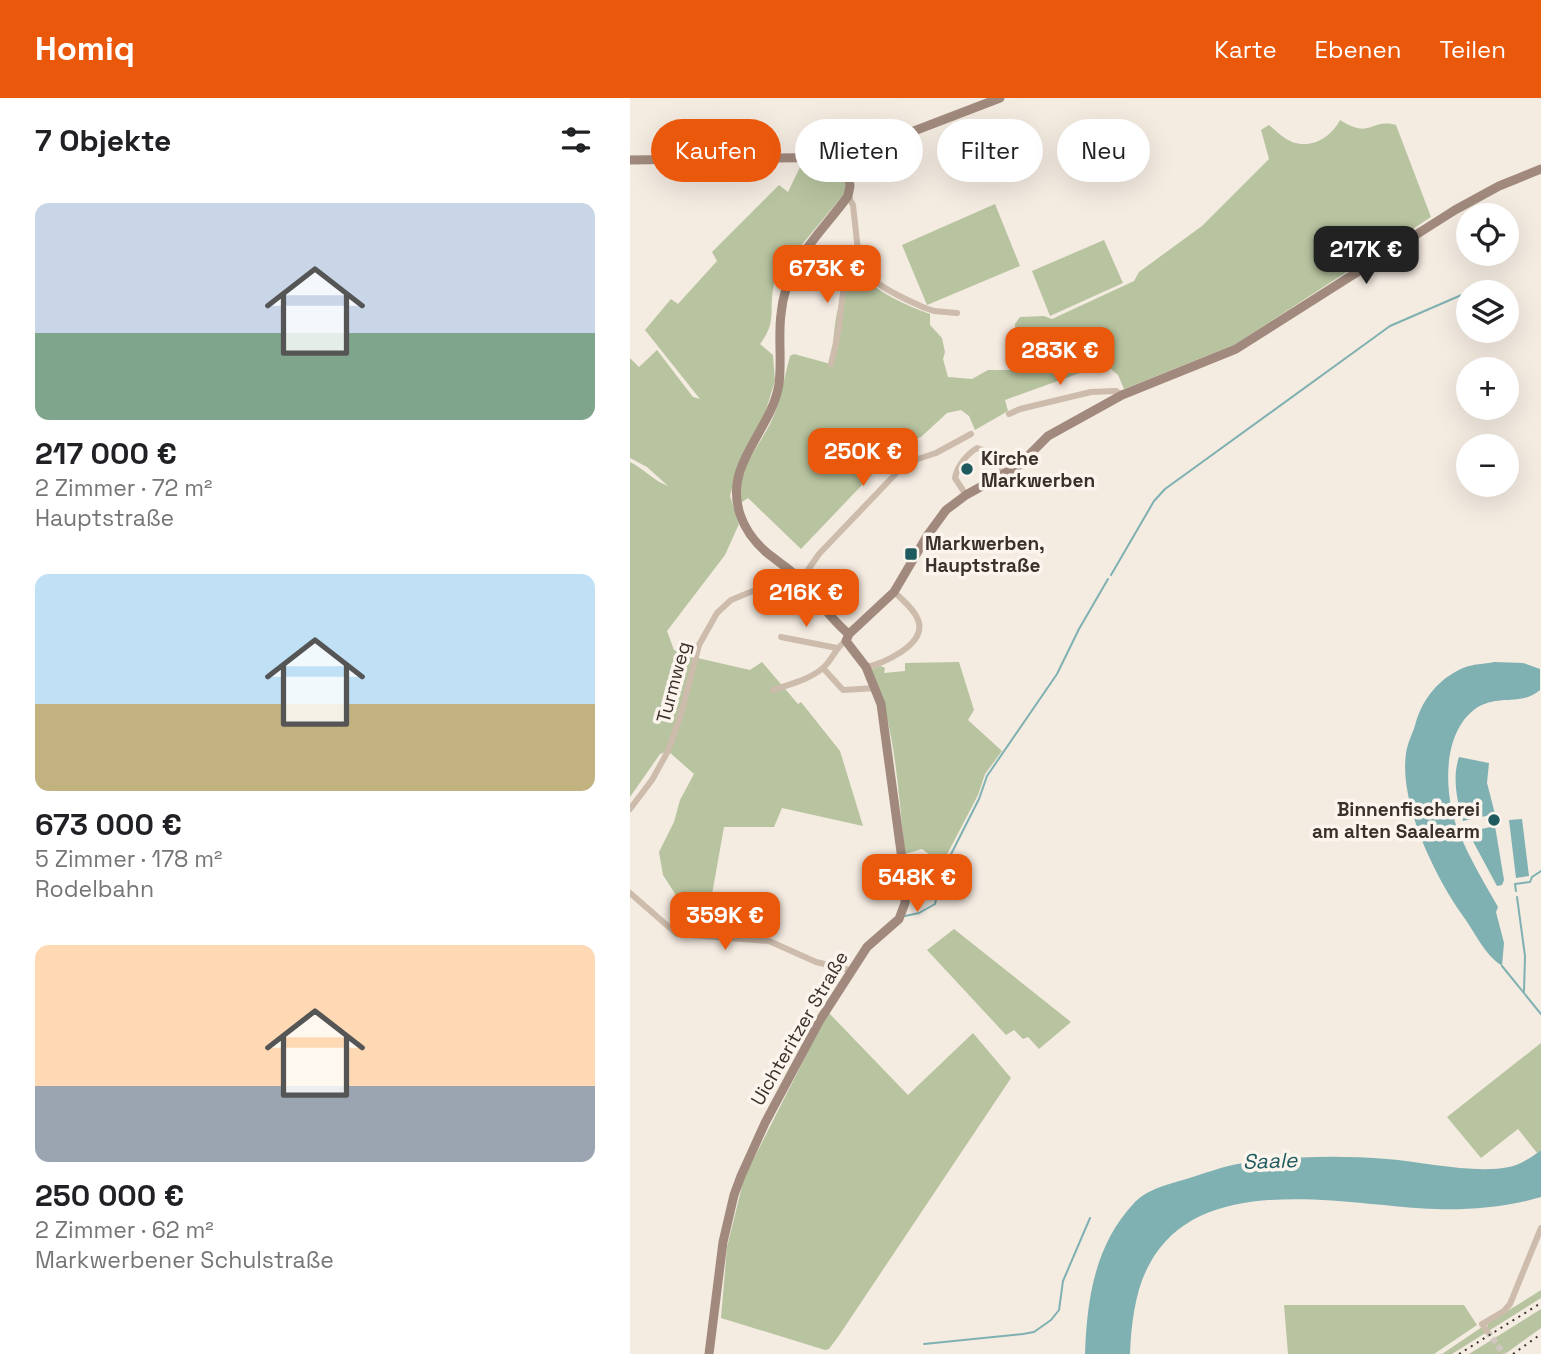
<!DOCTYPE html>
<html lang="de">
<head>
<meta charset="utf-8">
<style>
	body { margin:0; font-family:"Space Grotesk",sans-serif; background:#f6f6f6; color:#202124; height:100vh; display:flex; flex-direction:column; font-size:26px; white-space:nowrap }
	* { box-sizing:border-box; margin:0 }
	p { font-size:23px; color:#757577 }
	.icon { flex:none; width:38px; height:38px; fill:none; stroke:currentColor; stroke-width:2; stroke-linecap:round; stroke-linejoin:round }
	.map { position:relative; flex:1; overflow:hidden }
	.panel { display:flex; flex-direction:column; background:#fff; width:630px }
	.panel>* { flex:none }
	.top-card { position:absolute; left:21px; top:21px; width:665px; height:63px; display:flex; gap:14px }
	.controls { position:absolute; left:826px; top:105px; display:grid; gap:14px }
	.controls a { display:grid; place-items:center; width:63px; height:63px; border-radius:50%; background:#fff; box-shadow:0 7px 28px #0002; font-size:35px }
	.price { position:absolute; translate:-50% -60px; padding:0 16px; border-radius:14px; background:#ea580c; color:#fff; font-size:23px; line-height:46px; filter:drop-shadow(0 2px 4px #0008) }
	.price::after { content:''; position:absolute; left:50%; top:42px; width:21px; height:16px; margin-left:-10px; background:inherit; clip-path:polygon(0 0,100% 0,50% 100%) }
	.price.active { background:#222; color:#fff }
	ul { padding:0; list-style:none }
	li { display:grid; align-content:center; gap:14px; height:371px; padding:0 35px }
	li span { display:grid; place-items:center; height:217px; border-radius:14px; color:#555 }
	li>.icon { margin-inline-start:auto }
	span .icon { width:126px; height:126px; fill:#fffc; stroke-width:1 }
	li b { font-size:30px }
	h2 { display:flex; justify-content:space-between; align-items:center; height:84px; padding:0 35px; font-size:30px }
	.chip { padding:0 24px; border-radius:32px; background:#fff; box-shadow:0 7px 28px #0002; font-size:24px; line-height:63px }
	.chip.active { background:#ea580c; color:#fff }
	header { display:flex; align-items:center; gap:42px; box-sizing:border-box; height:98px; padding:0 35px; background:#ea580c; color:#fff }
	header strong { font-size:33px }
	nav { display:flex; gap:38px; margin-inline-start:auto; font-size:24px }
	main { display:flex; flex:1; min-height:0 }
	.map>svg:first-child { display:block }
</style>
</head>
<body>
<header>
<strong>Homiq</strong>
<nav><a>Karte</a><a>Ebenen</a><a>Teilen</a></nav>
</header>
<main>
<section class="panel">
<h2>7 Objekte<svg class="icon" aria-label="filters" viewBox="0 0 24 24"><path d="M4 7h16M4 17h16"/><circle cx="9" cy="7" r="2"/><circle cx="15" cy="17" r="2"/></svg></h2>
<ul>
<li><span style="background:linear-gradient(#c9d6e8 60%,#7fa58c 0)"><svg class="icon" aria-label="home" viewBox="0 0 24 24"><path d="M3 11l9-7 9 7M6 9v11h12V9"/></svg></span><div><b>217 000 €</b><p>2 Zimmer · 72 m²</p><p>Hauptstraße</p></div></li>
<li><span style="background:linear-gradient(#bfe0f5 60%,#c2b280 0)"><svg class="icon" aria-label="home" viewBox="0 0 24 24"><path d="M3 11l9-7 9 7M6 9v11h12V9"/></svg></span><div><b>673 000 €</b><p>5 Zimmer · 178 m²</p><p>Rodelbahn</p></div></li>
<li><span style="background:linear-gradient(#ffd9b3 65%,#9aa5b1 0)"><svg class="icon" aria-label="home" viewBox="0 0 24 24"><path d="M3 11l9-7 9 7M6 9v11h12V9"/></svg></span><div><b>250 000 €</b><p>2 Zimmer · 62 m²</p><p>Markwerbener Schulstraße</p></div></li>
</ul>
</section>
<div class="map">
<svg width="911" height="1256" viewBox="0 0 911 1256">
	<rect width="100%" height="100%" fill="#f4ebe1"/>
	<!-- green -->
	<path fill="#b8c4a0" d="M710 22C742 42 740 20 766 27L801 119 606 246 494 291 488 277 475 266 375 302 378 313 345 332 339 318 331 312 317 315 291 339 270 347 171 451 118 400 109 406C105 376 127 351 140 326 150 306 154 280 160 258L164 256 201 266C205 236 203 192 230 173 244 194 276 207 300 216V227L312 240 315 254 313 261 318 279 342 281 358 272H389L405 269 398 257 386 246 385 226 390 219 414 218 422 221 504 183 509 174 572 128 639 61 631 32 639 27C646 33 654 41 662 44 683 51 701 39 710 22Z
		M203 64 209 65 216 88 215 95 169 150 160 151C154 163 147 175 144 187 138 212 148 223 130 246L143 257 145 283 134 318 105 379 100 398 109 426 95 457 37 533 44 552 63 559 120 572 132 564 168 606 171 604 210 653 233 728 152 710 144 729H94L79 813 72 838 33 777 29 754 44 724 50 702 64 676 38 653 30 656 0 699V364C14 371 24 383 38 388L17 369 0 360V260L9 269 27 252 63 299 70 301 15 232 41 201 48 206 87 163 82 154 149 87 158 94 172 65Z
		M365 106 390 168 297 207 272 147Z
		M474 142 493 185 420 218 402 173Z
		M329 564 344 612 338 622 372 653 355 676 348 697 312 766 292 751 275 756C268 695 266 627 241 571L251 568 255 570 254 575 275 573V565Z
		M324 831 441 924 409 951 398 939 393 941 384 932 376 937 297 852Z
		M198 914 278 997 343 935 381 980 210 1236 199 1251 195 1252 91 1220 97 1149 114 1080Z
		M911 945V1052L907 1055 888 1031 851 1060 817 1019Z
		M911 1192V1200L822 1256H812L852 1229 858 1230 857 1226Z
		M654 1207H834L847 1227 804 1256H658Z
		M911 1211V1230L875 1256H839Z"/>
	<!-- water -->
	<path fill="#7fb0b2" d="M864 564 893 565 910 571V592C890 609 869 595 845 611 810 637 814 702 830 737 840 761 855 786 868 809L866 814 874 845 872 868C854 856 846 836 833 818 805 779 766 700 777 650 779 641 784 633 786 624 793 600 810 580 833 570 842 566 855 566 864 564Z
		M829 659 859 665 857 685 865 716 833 723C827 703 822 679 829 659Z
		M892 721 899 778 886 780 879 722Z
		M865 728 874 782 872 787 867 788 838 734Z
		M911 1052V1099C877 1109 841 1112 805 1111 718 1108 570 1070 519 1167 505 1192 501 1228 500 1256H455C457 1200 465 1146 505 1104 518 1091 536 1087 553 1082 573 1076 593 1068 614 1065 661 1058 710 1057 757 1061 793 1064 845 1076 879 1069 890 1067 902 1059 911 1052Z"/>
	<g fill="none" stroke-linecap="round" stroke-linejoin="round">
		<!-- stream -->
		<path stroke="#7fb0b2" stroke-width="2" d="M481 477 524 403 535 391 760 228 843 192
			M886 793 885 786 900 784 902 779 911 773
			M887 799 895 858 894 893
			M275 818 289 815 305 806 313 772 349 701 357 678 427 576 449 531 478 481
			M872 868 911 916
			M294 1246 393 1236 404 1234 421 1222 429 1212 433 1183 460 1120"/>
		<!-- street-tunnel -->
		<path stroke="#cfc6bd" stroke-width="6" stroke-dasharray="6 3" stroke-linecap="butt" d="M857 1233 874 1256"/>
		<!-- street -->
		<path stroke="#cdbbac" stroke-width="6" d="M218 98 223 107 229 162C234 184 275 201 295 210L304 213 327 215
			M201 266C204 254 207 241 209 228 214 202 207 188 230 169
			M379 316 390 311 461 294 486 293 492 297
			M336 397 325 380C327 368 337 356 347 350L364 356 375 376
			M171 482 189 456 276 365 306 355 341 336
			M151 539 207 550
			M236 569C249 567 260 561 271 554 304 532 287 514 264 494
			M193 570 213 592 246 590
			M143 592C160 586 182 581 195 568 203 560 206 549 216 543
			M0 711 22 682 38 653 51 616 69 547 87 515 101 502 165 476
			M0 795 47 836 139 843 186 864 220 872
			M857 1233 852 1226 874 1213 880 1206 911 1130"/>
		<!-- secondary -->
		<path stroke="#a18a7d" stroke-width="9" d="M216 59 220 88 218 98C189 138 156 163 151 216 148 239 152 263 149 286 144 318 120 343 110 373 100 403 112 433 136 454 148 464 162 472 173 484 188 501 201 522 219 536
			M0 62 216 59 370 0
			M79 1256 93 1144 104 1097 111 1078 135 1025 190 922 237 849 269 821 275 805 276 791 251 606 236 569 216 543 219 536 264 494 297 438 316 412 336 397 388 368 418 338 492 297 606 251 825 112 869 88 911 71"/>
		<!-- rail -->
		<path stroke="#3b302b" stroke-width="2" stroke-dasharray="2 5" stroke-linecap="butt" d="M829 1256 911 1205
			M883 1256 911 1236"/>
	</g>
	<!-- markers -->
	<g fill="#1f5a5e" stroke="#fbf5ee" stroke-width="2.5">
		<circle cx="337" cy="371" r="7"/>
		<rect x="274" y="449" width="14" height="14" rx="3.5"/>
		<circle cx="864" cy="722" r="7"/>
	</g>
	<g text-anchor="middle" stroke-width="7" stroke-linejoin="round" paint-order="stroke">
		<!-- poi labels -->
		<g font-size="19" font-weight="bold" fill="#3b302b" stroke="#fbf5ee" text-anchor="start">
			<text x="351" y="367">Kirche<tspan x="351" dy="22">Markwerben</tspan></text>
			<text x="295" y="452">Markwerben,<tspan x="295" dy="22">Hauptstraße</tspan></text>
			<text x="850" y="718" text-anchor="end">Binnenfischerei<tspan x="850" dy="22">am alten Saalearm</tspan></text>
		</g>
		<!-- street labels -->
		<g font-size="19" fill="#3b302b" stroke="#fbf5ee">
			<text transform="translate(43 584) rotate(-75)" y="7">Turmweg</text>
			<text transform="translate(169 930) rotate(-60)" y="7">Uichteritzer Straße</text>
		</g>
		<!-- water labels -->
		<g font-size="21" font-style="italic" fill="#1f5a5e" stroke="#fbf5ee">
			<text transform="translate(640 1063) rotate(-2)" y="7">Saale</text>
		</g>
	</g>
</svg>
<div class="controls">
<a><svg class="icon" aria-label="locate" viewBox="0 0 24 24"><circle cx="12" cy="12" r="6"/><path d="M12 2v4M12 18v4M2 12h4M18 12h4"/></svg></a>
<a><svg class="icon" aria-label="layers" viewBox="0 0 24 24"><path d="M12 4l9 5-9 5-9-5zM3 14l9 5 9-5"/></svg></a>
<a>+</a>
<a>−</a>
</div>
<b class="price active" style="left:736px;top:188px">217K €</b>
<b class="price" style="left:197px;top:207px">673K €</b>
<b class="price" style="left:430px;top:289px">283K €</b>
<b class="price" style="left:233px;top:390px">250K €</b>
<b class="price" style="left:176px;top:531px">216K €</b>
<b class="price" style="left:287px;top:816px">548K €</b>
<b class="price" style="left:95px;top:854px">359K €</b>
<div class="top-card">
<a class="chip active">Kaufen</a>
<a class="chip">Mieten</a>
<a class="chip">Filter</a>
<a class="chip">Neu</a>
</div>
</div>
</main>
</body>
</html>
